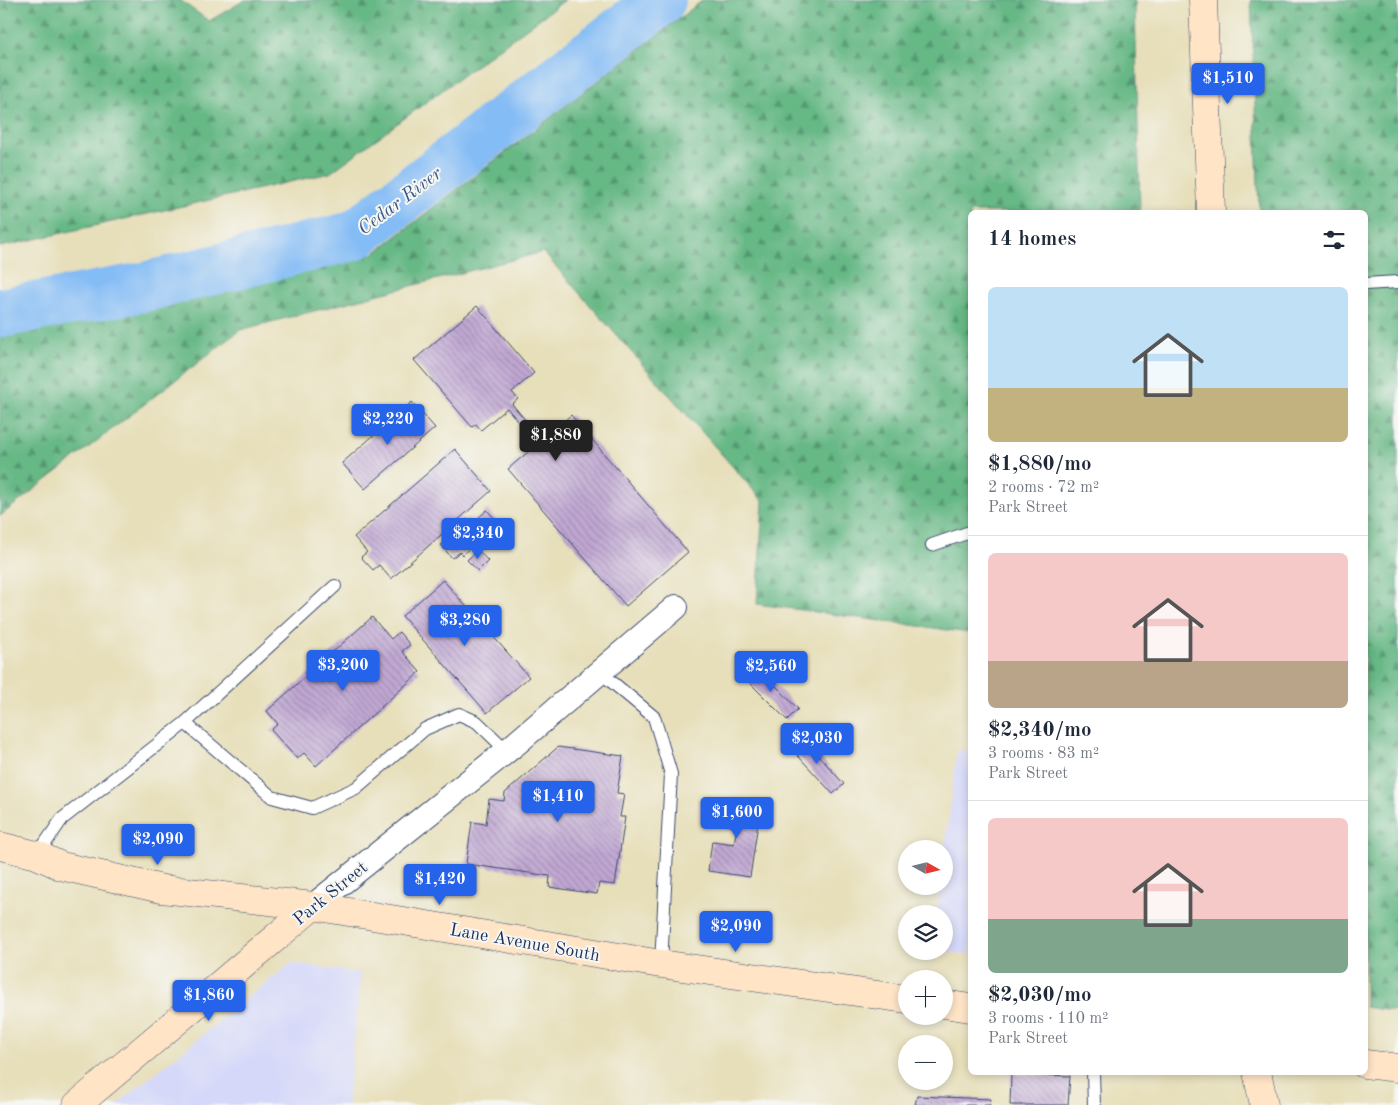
<!DOCTYPE html>
<html lang="en">
<head>
<meta charset="utf-8">
<style>
	body { margin:0; font-family:"Old Standard TT",serif; background:#f6f6f7; color:#1f2937; height:100vh; display:flex; flex-direction:column; font-size:19px; white-space:nowrap }
	* { box-sizing:border-box; margin:0 }
	p { font-size:16px; color:#747a83 }
	.icon { flex:none; width:28px; height:28px; fill:none; stroke:currentColor; stroke-width:2; stroke-linecap:round; stroke-linejoin:round }
	.map { position:relative; flex:1; overflow:hidden }
	.sheet { position:absolute; left:968px; top:210px; width:400px; height:865px; display:flex; flex-direction:column; background:#fff; border-radius:8px; box-shadow:0 2px 8px #0003 }
	.sheet>* { flex:none }
	.needle { width:32px; rotate:98deg }
	.buttons { position:absolute; left:898px; top:840px; display:grid; gap:10px }
	.buttons a { display:grid; place-items:center; width:55px; height:55px; border-radius:50%; background:#fff; box-shadow:0 2px 8px #0003; font-size:25px }
	.price { position:absolute; translate:-50% -42px; padding:0 11px; border-radius:5px; background:#2563eb; color:#fff; font-size:16px; line-height:32px; filter:drop-shadow(0 1px 2px #0008) }
	.price::after { content:''; position:absolute; left:50%; top:30px; width:15px; height:11px; margin-left:-8px; background:inherit; clip-path:polygon(0 0,100% 0,50% 100%) }
	.price.current { background:#222; color:#fff }
	ul { padding:0; list-style:none }
	li { display:grid; align-content:center; gap:10px; height:265px; padding:0 20px }
	li+li { border-top:1px solid #e0e1e3 }
	li span { display:grid; place-items:center; height:155px; border-radius:8px; color:#555 }
	li>.icon { margin-inline-start:auto }
	span .icon { width:90px; height:90px; fill:#fffc; stroke-width:1 }
	li b { font-size:21px }
	h2 { display:flex; justify-content:space-between; align-items:center; height:60px; padding:0 20px; font-size:21px }
	.map>svg:first-child { display:block }
</style>
</head>
<body>
<div class="map">
<svg width="1398" height="1105" viewBox="0 0 1398 1105">
	<defs>
		<pattern id="forest-firs" width="22" height="20" patternUnits="userSpaceOnUse" patternTransform="scale(1.25)"><rect width="22" height="20" fill="#66b885"/><path d="M5 1l3.5 6h-7zM16 11l3.5 6h-7z" fill="#539670"/></pattern>
		<pattern id="building-back-hatch" width="6" height="6" patternUnits="userSpaceOnUse" patternTransform="scale(1.25)"><rect width="6" height="6" fill="#c1a8d3"/><path d="M-1 5l2 2M0 0l6 6M5-1l2 2" fill="none" stroke="#9c89ae"/></pattern>
	</defs>
	<rect width="100%" height="100%" fill="#f6f6f2"/>
	<filter id="ink" filterUnits="userSpaceOnUse"><feTurbulence type="fractalNoise" baseFrequency=".02" numOctaves="2"/><feDisplacementMap in="SourceGraphic" scale="10" xChannelSelector="R" yChannelSelector="G"/><feConvolveMatrix kernelMatrix="1 2 1 2 8 2 1 2 1" color-interpolation-filters="sRGB"/></filter>
	<filter id="wash" filterUnits="userSpaceOnUse"><feTurbulence type="fractalNoise" baseFrequency=".0096" numOctaves="4" result="noise"/><feDisplacementMap in="SourceGraphic" scale="20" xChannelSelector="R" yChannelSelector="G"/><feGaussianBlur stdDeviation="1.12" result="paint"/><feColorMatrix in="noise" values="0 0 0 0 0 0 0 0 0 0 0 0 0 0 0 0 0 1.4 0 .05"/><feComposite in="paint" operator="in"/></filter>
	<g filter="url(#wash)">
		<rect width="100%" height="100%" fill="#e7dfba"/>
		<!-- built -->
		<path fill="#d5d8f9" d="M957 750 970 752V955L944 951V914H937L940 886H944V856Z
			M291 963 361 973 347 1105H116Z"/>
		<!-- forest -->
		<path fill="url(#forest-firs)" stroke="#407472" d="M0 0H180L209 21 245 0H565L330 173 0 247Z
			M703 0H1135L1140 212H970V633L757 604 763 501 543 252 240 330 0 516V335L373 254Z
			M1251 0H1398V1012L1365 1007V212H1259Z"/>
		<g fill="none" stroke-linecap="round" stroke-linejoin="round">
			<!-- river -->
			<path stroke="#84bcf5" stroke-width="50" d="M0 313 144 287 353 236 661 0"/>
		</g>
		<g id="blocks">
			<!-- building -->
			<path fill="url(#building-back-hatch)" d="M477 306 534 373 512 392 518 399 512 404 537 434 540 432 544 438 571 415 688 552 626 606 508 469 535 446 530 440 532 438 507 408 481 430 476 424 472 427 414 360Z
				M412 402 435 428 365 489 342 463Z
				M455 449 491 491 391 579 379 565 373 570 361 557 367 552 354 537Z
				M487 510 496 520 486 528 477 519Z
				M467 519 482 537 462 555 460 552 452 558 441 545 448 539 447 536Z
				M478 550 488 561 478 571 467 560Z
				M443 580 529 677 487 713 402 616Z
				M372 617 391 639 399 632 410 645 402 651 420 672 316 766 304 753 297 759 271 730 278 724 267 711Z
				M757 666 798 709 787 720 745 678Z
				M801 736 844 784 833 794 790 747Z
				M558 747 623 756 617 793 624 794 620 817H625L615 885 599 883 597 894 549 887 550 876 466 864 472 822 486 824 489 799 504 801 505 793Z
				M725 798 761 803 750 877 708 871 712 841 734 844 737 827 721 824Z
				M1011 1074 1070 1076 1068 1105H1010Z
				M917 1096 991 1099 990 1105H915Z"/>
		</g>
	</g>
	<g filter="url(#ink)">
		<use href="#blocks" fill-opacity="0" stroke="#3a496c" stroke-width="1"/>
		<g fill="none" stroke-linecap="round" stroke-linejoin="round">
			<defs>
				<path id="lane" d="M1365 284 1398 282
					M932 545 970 532
					M600 672 654 717 671 774 661 964
					M185 723 272 797 312 808 356 788 425 729 459 714 477 722 507 751
					M37 855 62 819 185 723 335 586
					M1093 1072 1094 1105"/>
				<path id="street" d="M313 906 513 746 676 607"/>
				<path id="secondary" d="M1203 0 1211 212
					M0 846 37 855 61 866 162 889 313 906 661 964 906 999
					M944 1004 970 1008
					M1365 1064 1398 1068
					M1257 1072 1264 1105
					M77 1105 313 906"/>
			</defs>
			<!-- lane casing -->
			<use href="#lane" stroke="#3a496c" stroke-width="14"/>
			<!-- street casing -->
			<use href="#street" stroke="#3a496c" stroke-width="26"/>
			<!-- secondary casing -->
			<use href="#secondary" stroke="#3a496c" stroke-width="29"/>
			<!-- lane -->
			<use href="#lane" stroke="#fff" stroke-width="12"/>
			<!-- street -->
			<use href="#street" stroke="#fff" stroke-width="24"/>
			<!-- secondary -->
			<use href="#secondary" stroke="#ffe4c6" stroke-width="28"/>
		</g>
	</g>
	<g text-anchor="middle" stroke-width="4" stroke-linejoin="round" paint-order="stroke">
		<!-- street labels -->
		<g font-size="18" fill="#1b2f5e" stroke="#f6f6f2">
			<text transform="translate(330 893) rotate(-39)" y="6">Park Street</text>
			<text transform="translate(525 942) rotate(10)" y="6">Lane Avenue South</text>
		</g>
		<!-- water labels -->
		<g font-size="19" font-style="italic" fill="#3a598b" stroke="#f6f6f2">
			<text transform="translate(399 200) rotate(-37)" y="7">Cedar River</text>
		</g>
	</g>
</svg>
<div class="buttons">
<a><svg class="needle" viewBox="-14 -14 28 28"><path d="M0-13l5 13h-10z" fill="#e53935"/><path d="M0 13l5-13h-10z" fill="#747a83"/></svg></a>
<a><svg class="icon" aria-label="layers" viewBox="0 0 24 24"><path d="M12 4l9 5-9 5-9-5zM3 14l9 5 9-5"/></svg></a>
<a>+</a>
<a>−</a>
</div>
<b class="price" style="left:1228px;top:105px">$1,510</b>
<b class="price" style="left:388px;top:446px">$2,220</b>
<b class="price current" style="left:556px;top:462px">$1,880</b>
<b class="price" style="left:478px;top:560px">$2,340</b>
<b class="price" style="left:465px;top:647px">$3,280</b>
<b class="price" style="left:343px;top:692px">$3,200</b>
<b class="price" style="left:771px;top:693px">$2,560</b>
<b class="price" style="left:817px;top:765px">$2,030</b>
<b class="price" style="left:558px;top:823px">$1,410</b>
<b class="price" style="left:737px;top:839px">$1,600</b>
<b class="price" style="left:158px;top:866px">$2,090</b>
<b class="price" style="left:440px;top:906px">$1,420</b>
<b class="price" style="left:736px;top:953px">$2,090</b>
<b class="price" style="left:209px;top:1022px">$1,860</b>
<section class="sheet">
<h2>14 homes<svg class="icon" aria-label="filters" viewBox="0 0 24 24"><path d="M4 7h16M4 17h16"/><circle cx="9" cy="7" r="2"/><circle cx="15" cy="17" r="2"/></svg></h2>
<ul>
<li><span style="background:linear-gradient(#bfe0f5 65%,#c2b280 0)"><svg class="icon" aria-label="home" viewBox="0 0 24 24"><path d="M3 11l9-7 9 7M6 9v11h12V9"/></svg></span><div><b>$1,880/mo</b><p>2 rooms · 72 m²</p><p>Park Street</p></div></li>
<li><span style="background:linear-gradient(#f6c9c9 70%,#b9a48a 0)"><svg class="icon" aria-label="home" viewBox="0 0 24 24"><path d="M3 11l9-7 9 7M6 9v11h12V9"/></svg></span><div><b>$2,340/mo</b><p>3 rooms · 83 m²</p><p>Park Street</p></div></li>
<li><span style="background:linear-gradient(#f6c9c9 65%,#7fa58c 0)"><svg class="icon" aria-label="home" viewBox="0 0 24 24"><path d="M3 11l9-7 9 7M6 9v11h12V9"/></svg></span><div><b>$2,030/mo</b><p>3 rooms · 110 m²</p><p>Park Street</p></div></li>
</ul>
</section>
</div>
</body>
</html>
